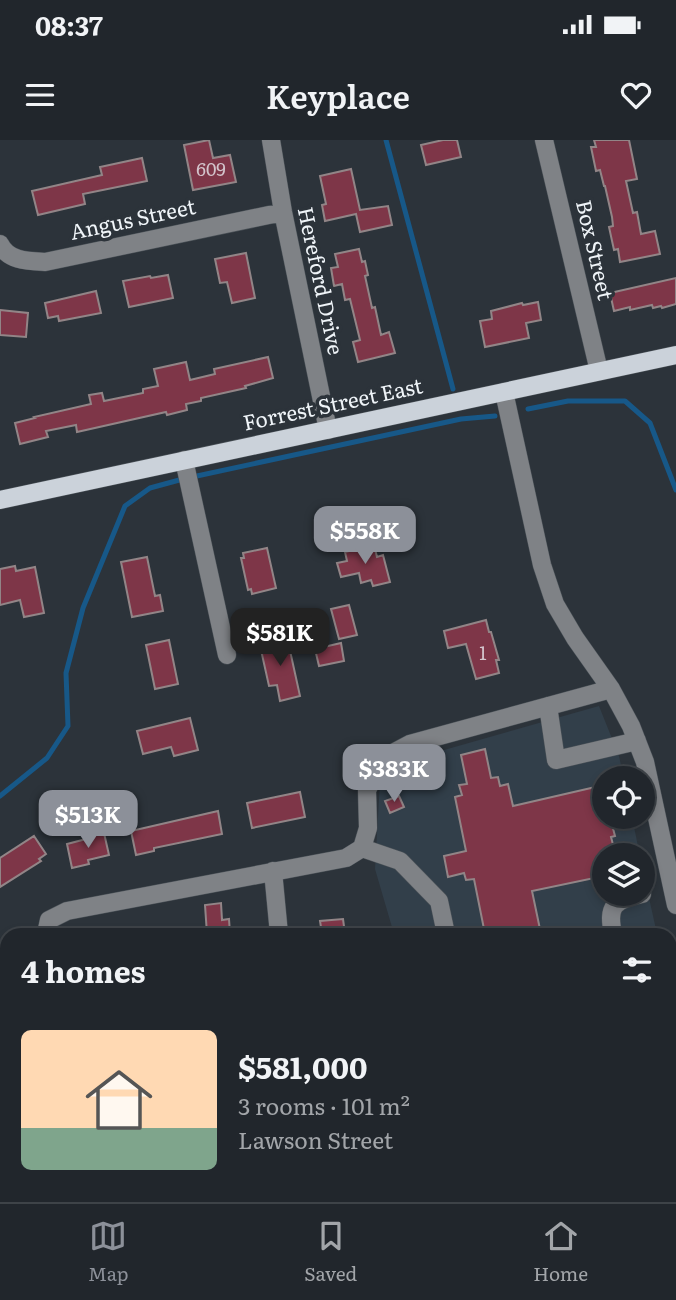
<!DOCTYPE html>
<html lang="en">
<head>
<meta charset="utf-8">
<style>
	body { margin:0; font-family:Literata,serif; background:#2d3238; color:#f1f3f6; height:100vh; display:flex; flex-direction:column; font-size:26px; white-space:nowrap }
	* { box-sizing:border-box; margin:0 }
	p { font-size:23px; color:#a2a5a9 }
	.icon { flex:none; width:38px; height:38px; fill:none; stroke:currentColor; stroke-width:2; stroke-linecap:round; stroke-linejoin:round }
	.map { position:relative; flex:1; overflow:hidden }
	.side { position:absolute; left:0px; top:788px; width:677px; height:275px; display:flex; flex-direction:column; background:#21262c; border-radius:21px 21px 0 0; box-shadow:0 4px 10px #0003,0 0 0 2px #3e4348 }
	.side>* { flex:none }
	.controls { position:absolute; left:592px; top:626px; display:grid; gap:14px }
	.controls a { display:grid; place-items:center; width:63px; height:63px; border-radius:50%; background:#21262c; box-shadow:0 4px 10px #0003,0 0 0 2px #3e4348; font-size:35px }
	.price { position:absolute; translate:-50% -60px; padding:0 16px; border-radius:14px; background:#8c9099; color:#fff; font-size:23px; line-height:46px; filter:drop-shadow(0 2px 4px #0008) }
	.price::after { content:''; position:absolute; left:50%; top:42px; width:21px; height:16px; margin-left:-10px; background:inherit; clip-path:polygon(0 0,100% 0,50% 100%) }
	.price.on { background:#222; color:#fff }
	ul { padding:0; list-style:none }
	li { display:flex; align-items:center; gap:21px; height:175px; padding:0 21px }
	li+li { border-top:2px solid #3e4348 }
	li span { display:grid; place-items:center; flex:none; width:196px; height:140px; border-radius:10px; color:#555 }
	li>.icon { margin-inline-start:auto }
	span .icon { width:84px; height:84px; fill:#fffc; stroke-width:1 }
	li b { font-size:30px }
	h2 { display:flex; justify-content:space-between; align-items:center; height:84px; padding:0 21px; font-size:30px }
	.status { display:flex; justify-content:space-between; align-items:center; height:49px; padding:0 35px; background:#21262c; direction:ltr }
	.status svg { height:19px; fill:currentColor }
	header { display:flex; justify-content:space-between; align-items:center; height:91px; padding:0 21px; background:#21262c; font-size:32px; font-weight:600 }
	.menu { display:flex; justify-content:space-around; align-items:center; height:98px; border-top:2px solid #3e4348; background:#21262c; font-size:19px; color:#a2a5a9 }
	.menu a { display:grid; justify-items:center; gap:4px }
	.menu .on { color:#8c9099 }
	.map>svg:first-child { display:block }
</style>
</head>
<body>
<div class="status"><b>08:37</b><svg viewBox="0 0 49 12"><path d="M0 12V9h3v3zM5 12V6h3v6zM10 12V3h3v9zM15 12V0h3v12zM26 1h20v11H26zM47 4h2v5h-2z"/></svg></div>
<header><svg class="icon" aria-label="menu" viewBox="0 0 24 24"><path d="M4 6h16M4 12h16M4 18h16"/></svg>Keyplace<svg class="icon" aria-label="heart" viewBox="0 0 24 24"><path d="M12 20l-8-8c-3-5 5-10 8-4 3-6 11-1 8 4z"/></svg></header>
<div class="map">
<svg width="676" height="1062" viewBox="0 0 676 1062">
	<rect width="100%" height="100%" fill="#2c333a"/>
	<!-- built -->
	<path fill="#323f4a" d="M599 566 619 616 624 639H604V677H632L640 716H604V754H642V726L657 794H394L375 729 380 642 423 616Z
		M670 855 676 882V1062H474L472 1055H670Z"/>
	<!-- green -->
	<path fill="#385a77" d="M676 965V1043L670 1044V966Z"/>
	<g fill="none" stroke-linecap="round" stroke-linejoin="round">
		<!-- stream -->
		<path stroke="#175888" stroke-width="5" d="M386 0 453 249
			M528 269 568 261H625L650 283 676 350
			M0 656 47 618 68 586 66 533 83 468 125 366 150 348 183 339 461 279 495 276"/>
	</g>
	<!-- building -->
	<path fill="#7e3648" stroke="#928587" stroke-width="2" d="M209 0 213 18 230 15 236 42 193 50 184 5Z
		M443 0H457L461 17 426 25 421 5Z
		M594 0H629L637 39 626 41 633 73 637 72 641 94 655 91 660 114 620 122 618 109 614 110 609 87 613 86 612 77 605 46H604L600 30 596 31 591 7H596Z
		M142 18 147 41 83 54 85 64 38 75 32 51 102 35 100 27Z
		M351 29 360 70 388 66 392 85 360 92 356 74 325 81 322 65 326 64 320 36Z
		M359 109 362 122 365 121 368 135 365 136 372 168 375 167 381 195 389 192 395 213 358 222 353 202 360 200 350 159 345 160 342 144 334 146 331 128 338 127 335 114Z
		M246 113 255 158 232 163 227 142 220 143 215 119Z
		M168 135 173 158 129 167 123 141 150 136 151 138Z
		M676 138V164L662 168 661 166 653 168 652 165 630 170V167L614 171 610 153Z
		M96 151 101 173 59 181 58 176 48 178 45 163Z
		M538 162 541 180 526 183 529 198 485 207 480 181 492 179 491 171 522 163 523 165Z
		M0 170 28 173 26 197 0 195Z
		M268 217 273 238 245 246 246 248 201 258V261L186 264 187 270 167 275 166 272 77 292 76 285 46 291 48 297 20 304 15 283 35 278 34 277 91 264 89 255 102 253 104 261 143 253V249L158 246 154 229 186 222 190 240 215 234 214 229Z
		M374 405 377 417 383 415 390 442 373 446 371 440 361 443 359 433 341 437 337 423 347 421 345 412Z
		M267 408 276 448 252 454 251 449 248 450 241 418H244L243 413Z
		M147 417 155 456 160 455 163 471 132 477 121 422Z
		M15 426 16 431 35 427 44 473 24 477 20 460 0 465V429Z
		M349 465 357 495 339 499 331 469Z
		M486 480 489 492H491L499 520H496L499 533 476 539 466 504 448 508 444 491Z
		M287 497 300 556 280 561 277 545 269 546 261 510 264 509 262 502Z
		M169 500 178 544 155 549 146 505Z
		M341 503 344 521 319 526 315 509Z
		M190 578 198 610 174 616 171 607 143 614 137 591Z
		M485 609 491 638 498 637 500 646 508 644 513 666 604 645V677H610L615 696 611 697 616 716H604V736L532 751 541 794H485L474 739 466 740 464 733 448 737 444 716 466 711 455 657 462 655 459 645 467 644 461 615Z
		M300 652 305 677 252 688 247 663Z
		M399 656 404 667 390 673 385 661Z
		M218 671 222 694 154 708V711L136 715 131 691Z
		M104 693 109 715 88 720 89 724 72 728 67 704 86 699 85 697Z
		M34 696 46 714 39 719 41 721 0 747V718Z
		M221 763 222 780 229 779 230 794H207L205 765Z
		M343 779 345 794H322L320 781Z"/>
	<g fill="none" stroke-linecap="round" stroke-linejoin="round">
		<defs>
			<path id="minor" d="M271 0 283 72 328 290
				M544 0 599 231
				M0 104C8 121 28 121 45 122L283 72
				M504 252 542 425 555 464 575 498 611 549 631 586 645 622 676 765
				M184 320 227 515
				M548 566 556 620 637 601
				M362 708 400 721 439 761 446 794
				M273 731 279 794
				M46 794 49 780 67 771 346 718 362 708 368 688 367 650 379 627 393 613 410 604 611 549
				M613 794C607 766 614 760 642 754
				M670 860 676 859
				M50 1055V1062
				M305 1055 306 1062"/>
			<path id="major" d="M0 360 676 215"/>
		</defs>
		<!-- minor casing -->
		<use href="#minor" stroke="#4b5258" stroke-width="19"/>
		<!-- major casing -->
		<use href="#major" stroke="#4b5258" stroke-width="19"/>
		<!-- minor -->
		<use href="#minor" stroke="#7f8286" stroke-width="18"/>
		<!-- major -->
		<use href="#major" stroke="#cbd2da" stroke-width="18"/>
	</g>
	<g text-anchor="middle" stroke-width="7" stroke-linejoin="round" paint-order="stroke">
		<!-- number labels -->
		<g font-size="18" fill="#d3c4cc">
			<text x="211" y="36">609</text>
			<text x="483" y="520">1</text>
		</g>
		<!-- street labels -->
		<g font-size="21" fill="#eff4f8" stroke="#2c333a">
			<text transform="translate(133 80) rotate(-12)" y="7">Angus Street</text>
			<text transform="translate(594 110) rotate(77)" y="7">Box Street</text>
			<text transform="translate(320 141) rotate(78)" y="7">Hereford Drive</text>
			<text transform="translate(333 265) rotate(-12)" y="7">Forrest Street East</text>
		</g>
	</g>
</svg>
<div class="controls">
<a><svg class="icon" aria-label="locate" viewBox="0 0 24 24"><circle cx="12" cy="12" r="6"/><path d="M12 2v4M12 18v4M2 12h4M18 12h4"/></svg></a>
<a><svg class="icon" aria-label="layers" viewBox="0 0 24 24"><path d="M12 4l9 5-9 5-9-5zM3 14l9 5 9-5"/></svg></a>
</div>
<b class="price" style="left:365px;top:426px">$558K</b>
<b class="price on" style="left:280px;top:528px">$581K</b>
<b class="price" style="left:394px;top:664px">$383K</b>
<b class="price" style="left:88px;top:710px">$513K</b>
<section class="side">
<h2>4 homes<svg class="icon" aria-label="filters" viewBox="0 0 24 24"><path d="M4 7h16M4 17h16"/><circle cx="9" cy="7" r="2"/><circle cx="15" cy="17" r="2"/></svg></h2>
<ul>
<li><span style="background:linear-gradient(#ffd9b3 70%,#7fa58c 0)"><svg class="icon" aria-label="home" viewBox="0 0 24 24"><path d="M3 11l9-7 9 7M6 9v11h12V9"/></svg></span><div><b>$581,000</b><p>3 rooms · 101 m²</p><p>Lawson Street</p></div></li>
</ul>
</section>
</div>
<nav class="menu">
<a class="on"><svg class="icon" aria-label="map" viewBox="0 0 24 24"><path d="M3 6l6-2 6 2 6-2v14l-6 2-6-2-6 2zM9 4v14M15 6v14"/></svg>Map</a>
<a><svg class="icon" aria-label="saved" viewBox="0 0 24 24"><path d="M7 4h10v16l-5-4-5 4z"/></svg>Saved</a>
<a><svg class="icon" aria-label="home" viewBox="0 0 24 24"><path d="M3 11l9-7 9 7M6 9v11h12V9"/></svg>Home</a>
</nav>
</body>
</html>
